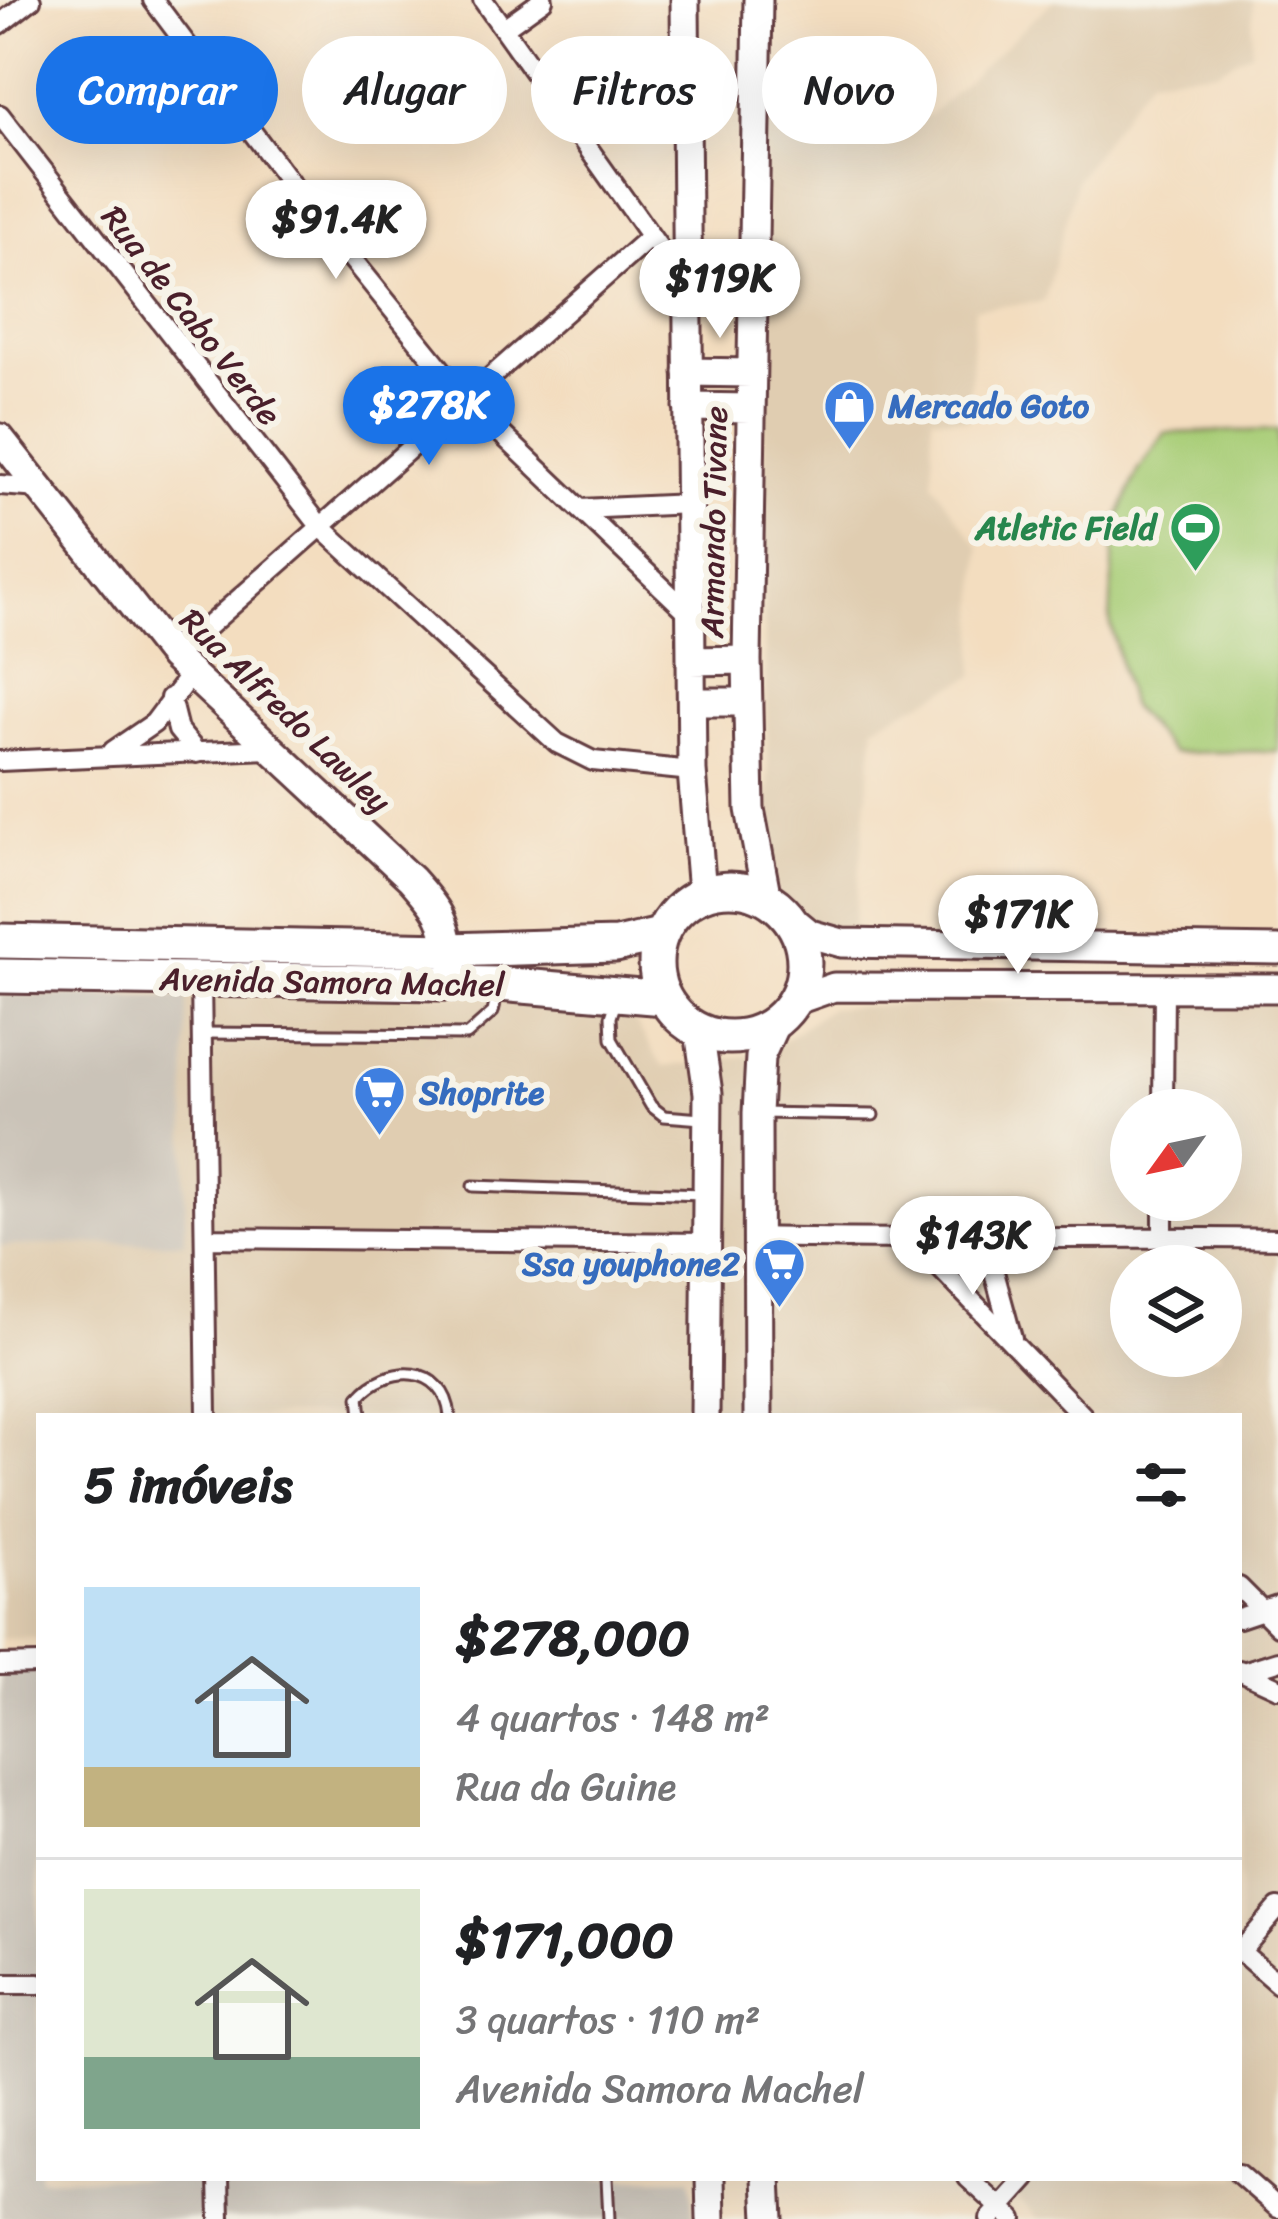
<!DOCTYPE html>
<html lang="pt">
<head>
<meta charset="utf-8">
<style>
	body { margin:0; font-family:Sriracha,sans-serif; background:#f6f6f6; color:#202124; height:100vh; display:flex; flex-direction:column; font-size:45px; white-space:nowrap }
	* { box-sizing:border-box; margin:0 }
	p { font-size:39px; color:#757577 }
	.icon { flex:none; width:66px; height:66px; fill:none; stroke:currentColor; stroke-width:2; stroke-linecap:round; stroke-linejoin:round }
	.map { position:relative; flex:1; overflow:hidden }
	.drawer { position:absolute; left:36px; top:1413px; width:1206px; height:768px; display:flex; flex-direction:column; background:#fff; border-radius:0px; box-shadow:0 12px 48px #0002 }
	.drawer>* { flex:none }
	.hud { position:absolute; left:36px; top:36px; width:1206px; height:108px; display:flex; gap:24px }
	.needle { width:78px; rotate:237deg }
	.fabs { position:absolute; left:1110px; top:1089px; display:grid; gap:24px }
	.fabs a { display:grid; place-items:center; width:132px; height:132px; border-radius:50%; background:#fff; box-shadow:0 12px 48px #0002; font-size:60px }
	.price { position:absolute; translate:-50% -102px; padding:0 27px; border-radius:42px; background:#fff; color:#222; font-size:39px; line-height:78px; filter:drop-shadow(0 3px 6px #0008) }
	.price::after { content:''; position:absolute; left:50%; top:72px; width:36px; height:27px; margin-left:-18px; background:inherit; clip-path:polygon(0 0,100% 0,50% 100%) }
	.price.active { background:#1a73e8; color:#fff }
	ul { padding:0; list-style:none }
	li { display:flex; align-items:center; gap:36px; height:300px; padding:0 48px }
	li+li { border-top:3px solid #e0e0e0 }
	li span { display:grid; place-items:center; flex:none; width:336px; height:240px; border-radius:0px; color:#555 }
	li>.icon { margin-inline-start:auto }
	span .icon { width:144px; height:144px; fill:#fffc; stroke-width:1 }
	li b { font-size:51px }
	h2 { display:flex; justify-content:space-between; align-items:center; height:144px; padding:0 48px; font-size:51px }
	.pill { padding:0 42px; border-radius:54px; background:#fff; box-shadow:0 12px 48px #0002; font-size:42px; line-height:108px }
	.pill.active { background:#1a73e8; color:#fff }
	.map>svg:first-child { display:block }
</style>
</head>
<body>
<div class="map">
<svg width="1278" height="2219" viewBox="0 0 1278 2219">
	<rect width="100%" height="100%" fill="#f7f3e8"/>
	<filter id="ink" filterUnits="userSpaceOnUse"><feTurbulence type="fractalNoise" baseFrequency=".00833" numOctaves="2"/><feDisplacementMap in="SourceGraphic" scale="24" xChannelSelector="R" yChannelSelector="G"/><feConvolveMatrix kernelMatrix="1 2 1 2 8 2 1 2 1" color-interpolation-filters="sRGB"/></filter>
	<filter id="wash" filterUnits="userSpaceOnUse"><feTurbulence type="fractalNoise" baseFrequency=".004" numOctaves="4" result="noise"/><feDisplacementMap in="SourceGraphic" scale="48" xChannelSelector="R" yChannelSelector="G"/><feGaussianBlur stdDeviation="2.7" result="paint"/><feColorMatrix in="noise" values="0 0 0 0 0 0 0 0 0 0 0 0 0 0 0 0 0 1.4 0 .05"/><feComposite in="paint" operator="in"/></filter>
	<g filter="url(#wash)">
		<rect width="100%" height="100%" fill="#f3ddbf"/>
		<!-- built -->
		<path fill="#e0cdb1" fill-rule="evenodd" d="M1054 0H1253L1251 51 1218 70 1150 77 1077 178 1044 302 975 308 968 420 932 416 933 483 980 548 974 676 875 725 853 931H825L776 893 770 831 764 624 765 125 930 115Z
			M593 994 635 1022 663 1067 766 1053 830 1008 1002 999 1278 1003V2219H1039L995 2178H1239V1416H39V1638L0 1639V1246L185 1242 187 996ZM1131 1110H1221V1200H1131ZM1131 1266H1221V1356H1131Z"/>
		<!-- industrial -->
		<path fill="#cac3b8" d="M0 995 187 996 185 1242 0 1246Z
			M39 1667V2178H691L693 2219H0V1668Z"/>
		<!-- green -->
		<path fill="#a8cd77" stroke="#797651" stroke-width="3" d="M1278 430V751L1172 753 1129 704 1110 620 1115 525 1138 472 1165 433Z"/>
	</g>
	<g filter="url(#ink)">
		<g fill="none" stroke-linecap="round" stroke-linejoin="round">
			<defs>
				<path id="lane" d="M616 1002 611 1017 612 1039 651 1106 664 1116 702 1119
					M201 1033 467 1035 493 1012 498 989
					M759 1113 873 1115
					M473 1186 702 1194
					M361 1416 359 1397C388 1363 445 1364 450 1416
					M607 2178 609 2219"/>
				<path id="street" d="M153 0 292 185 466 400 691 615
					M483 0 686 286
					M0 24 31 0
					M504 28 543 0
					M534 71C593 93 627 99 686 72
					M0 115 320 526 557 743 593 761 692 771
					M0 485 39 488
					M580 509 690 504
					M173 657 650 237
					M170 698 178 730 197 753
					M113 751 154 723 190 675
					M0 761 269 749
					M201 978 207 1416
					M1163 1110 1164 987
					M1163 1236V1200
					M758 1237C931 1242 1104 1235 1278 1239
					M205 1238 705 1243
					M985 1239 1012 1338
					M915 1242 1083 1416
					M1239 1587 1278 1626
					M1239 1618 1278 1605
					M0 1665 39 1664
					M1239 1670 1278 1688
					M1243 1672 1278 1661
					M1241 1952 1278 1984
					M1239 1953 1278 1908
					M0 1984H39
					M1239 2174 1278 2208
					M219 2178 220 2219
					M968 2178 1013 2219
					M990 2219 1027 2178"/>
				<path id="secondary" d="M685 0 692 771 702 893
					M758 0 747 660 750 809 767 899
					M688 372 751 373
					M688 407 751 408
					M0 438 173 657 411 879C445 917 442 918 453 965
					M691 661 747 660
					M693 702H748
					M788 916 810 934 842 943 1278 950
					M794 1001 834 987 1278 988
					M699 1031 708 1093 705 1416
					M758 1416 757 1113 760 1057 776 1022
					M710 2178 711 2219
					M767 2178 769 2219"/>
				<path id="highway" d="M656 963a74 74 0 1 1 148 0a74 74 0 1 1-148 0Z
					M0 941 449 950 616 945 660 935
					M0 976 499 984 664 998"/>
			</defs>
			<!-- lane casing -->
			<use href="#lane" stroke="#633c41" stroke-width="15"/>
			<!-- street casing -->
			<use href="#street" stroke="#633c41" stroke-width="24"/>
			<!-- secondary casing -->
			<use href="#secondary" stroke="#633c41" stroke-width="33"/>
			<!-- highway casing -->
			<use href="#highway" stroke="#633c41" stroke-width="39"/>
			<!-- lane -->
			<use href="#lane" stroke="#fff" stroke-width="9"/>
			<!-- street -->
			<use href="#street" stroke="#fff" stroke-width="18"/>
			<!-- secondary -->
			<use href="#secondary" stroke="#fff" stroke-width="27"/>
			<!-- highway -->
			<use href="#highway" stroke="#fff" stroke-width="33"/>
		</g>
	</g>
	<!-- icons -->
	<defs>
		<symbol id="shop-pin" viewBox="-11 -11 22 30"><path d="M0 17L-7.5 6A9.5 9.5 0 1 1 7.5 6Z" fill="#3f7fe0" stroke="#f7f3e8"/><path d="M-5-2.5h2.3a2.7 3.5 0 0 1 5.4 0H5L5.5 6h-11ZM-1.5-2.5h3a1.5 2.3 0 0 0-3 0Z" fill="#fff"/></symbol>
		<symbol id="stadium-pin" viewBox="-11 -11 22 30"><path d="M0 17L-7.5 6A9.5 9.5 0 1 1 7.5 6Z" fill="#2e9e5b" stroke="#f7f3e8"/><path d="M0-5a6.5 5 0 1 0 0 10a6.5 5 0 1 0 0-10ZM-3.5-1.8h7v3.6h-7Z" fill="#fff"/></symbol>
		<symbol id="supermarket-pin" viewBox="-11 -11 22 30"><path d="M0 17L-7.5 6A9.5 9.5 0 1 1 7.5 6Z" fill="#3f7fe0" stroke="#f7f3e8"/><path d="M-6-5.5h2.5l.6 2H6L4.5 2H-2.5L-4.4-4H-6ZM-1.5 3.2a1.3 1.3 0 1 0 .1 0ZM3 3.2a1.3 1.3 0 1 0 .1 0Z" fill="#fff"/></symbol>
	</defs>
	<g fill-rule="evenodd">
		<use href="#shop-pin" x="820" y="376" width="59" height="81"/>
		<use href="#stadium-pin" x="1166" y="498" width="59" height="81"/>
		<use href="#supermarket-pin" x="350" y="1062" width="59" height="81"/>
		<use href="#supermarket-pin" x="750" y="1234" width="59" height="81"/>
	</g>
	<g text-anchor="middle" stroke-width="12" stroke-linejoin="round" paint-order="stroke">
		<!-- street labels -->
		<g font-size="33" fill="#4a1f2b" stroke="#f7f3e8">
			<text transform="translate(192 315) rotate(52)" y="12">Rua de Cabo Verde</text>
			<text transform="translate(713 522) rotate(-89)" y="12">Armando Tivane</text>
			<text transform="translate(286 710) rotate(44)" y="12">Rua Alfredo Lawley</text>
			<text transform="translate(332 981) rotate(1)" y="12">Avenida Samora Machel</text>
		</g>
		<!-- shop labels -->
		<g font-size="33" font-weight="bold" fill="#366cbe" stroke="#f7f3e8" text-anchor="start">
			<text x="888" y="417">Mercado Goto</text>
			<text x="419" y="1104">Shoprite</text>
			<text x="740" y="1275" text-anchor="end">Ssa youphone2</text>
		</g>
		<!-- leisure labels -->
		<g font-size="33" font-weight="bold" fill="#27864d" stroke="#f7f3e8" text-anchor="end">
			<text x="1156" y="539">Atletic Field</text>
		</g>
	</g>
</svg>
<div class="fabs">
<a><svg class="needle" viewBox="-14 -14 28 28"><path d="M0-13l5 13h-10z" fill="#e53935"/><path d="M0 13l5-13h-10z" fill="#757577"/></svg></a>
<a><svg class="icon" aria-label="layers" viewBox="0 0 24 24"><path d="M12 4l9 5-9 5-9-5zM3 14l9 5 9-5"/></svg></a>
</div>
<b class="price" style="left:336px;top:282px">$91.4K</b>
<b class="price" style="left:720px;top:341px">$119K</b>
<b class="price active" style="left:429px;top:468px">$278K</b>
<b class="price" style="left:1018px;top:977px">$171K</b>
<b class="price" style="left:973px;top:1298px">$143K</b>
<div class="hud">
<a class="pill active">Comprar</a>
<a class="pill">Alugar</a>
<a class="pill">Filtros</a>
<a class="pill">Novo</a>
</div>
<section class="drawer">
<h2>5 imóveis<svg class="icon" aria-label="filters" viewBox="0 0 24 24"><path d="M4 7h16M4 17h16"/><circle cx="9" cy="7" r="2"/><circle cx="15" cy="17" r="2"/></svg></h2>
<ul>
<li><span style="background:linear-gradient(#bfe0f5 75%,#c2b280 0)"><svg class="icon" aria-label="home" viewBox="0 0 24 24"><path d="M3 11l9-7 9 7M6 9v11h12V9"/></svg></span><div><b>$278,000</b><p>4 quartos · 148 m²</p><p>Rua da Guine</p></div></li>
<li><span style="background:linear-gradient(#dfe7d0 70%,#7fa58c 0)"><svg class="icon" aria-label="home" viewBox="0 0 24 24"><path d="M3 11l9-7 9 7M6 9v11h12V9"/></svg></span><div><b>$171,000</b><p>3 quartos · 110 m²</p><p>Avenida Samora Machel</p></div></li>
</ul>
</section>
</div>
</body>
</html>
